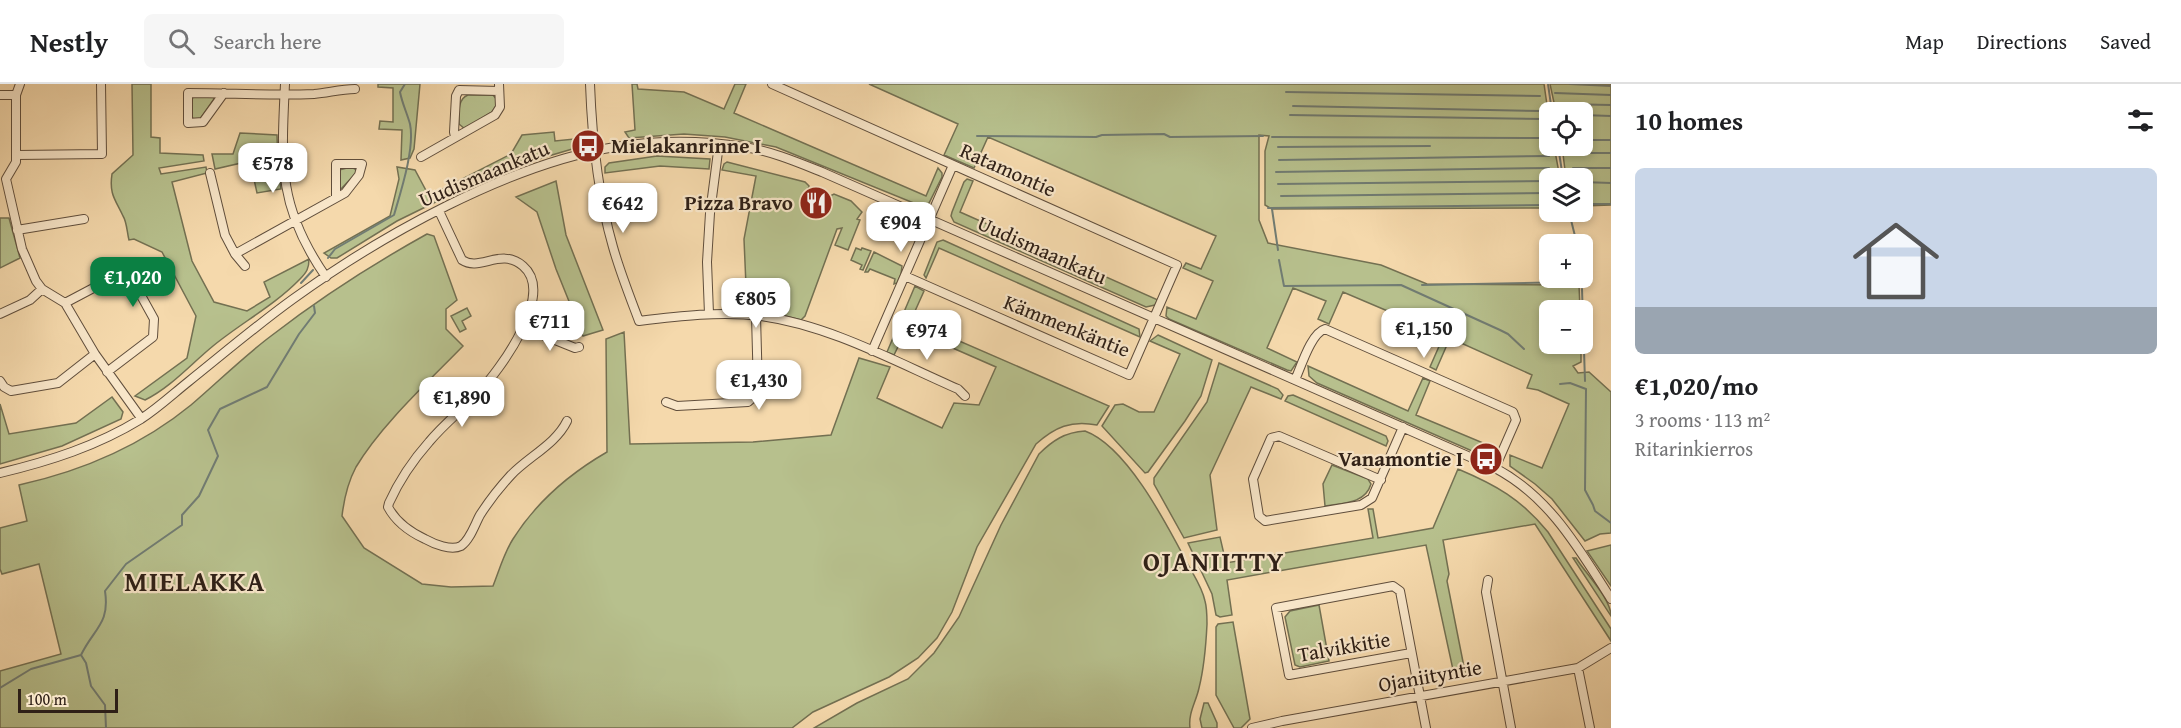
<!DOCTYPE html>
<html lang="en">
<head>
<meta charset="utf-8">
<style>
	body { margin:0; font-family:"Gentium Book Plus",serif; background:#f6f6f6; color:#202124; height:100vh; display:flex; flex-direction:column; font-size:22px; white-space:nowrap }
	* { box-sizing:border-box; margin:0 }
	p { font-size:20px; color:#757577 }
	.icon { flex:none; width:33px; height:33px; fill:none; stroke:currentColor; stroke-width:2; stroke-linecap:round; stroke-linejoin:round }
	.map { position:relative; flex:1; overflow:hidden }
	.panel { display:flex; flex-direction:column; background:#fff; width:570px }
	.panel>* { flex:none }
	.fabs { position:absolute; left:1539px; top:18px; display:grid; gap:12px }
	.fabs a { display:grid; place-items:center; width:54px; height:54px; border-radius:9px; background:#fff; box-shadow:0 3px 9px #0003; font-size:30px }
	.scale { position:absolute; left:18px; bottom:15px; width:100px; box-sizing:border-box; padding-left:6px; border:3px solid #2f2017; border-top:0; font-size:16px; line-height:21px; white-space:nowrap; color:#2f2017; -webkit-text-stroke:4px #f8e6c9; paint-order:stroke }
	.price { position:absolute; translate:-50% -51px; padding:0 14px; border-radius:12px; background:#fff; color:#222; font-size:20px; line-height:39px; filter:drop-shadow(0 2px 3px #0008) }
	.price::after { content:''; position:absolute; left:50%; top:36px; width:18px; height:14px; margin-left:-9px; background:inherit; clip-path:polygon(0 0,100% 0,50% 100%) }
	.price.active { background:#0b8043; color:#fff }
	ul { padding:0; list-style:none }
	li { display:grid; align-content:center; gap:12px; height:318px; padding:0 24px }
	li+li { border-top:2px solid #e0e0e0 }
	li span { display:grid; place-items:center; height:186px; border-radius:9px; color:#555 }
	li>.icon { margin-inline-start:auto }
	span .icon { width:108px; height:108px; fill:#fffc; stroke-width:1 }
	li b { font-size:26px }
	h2 { display:flex; justify-content:space-between; align-items:center; height:72px; padding:0 24px; font-size:26px }
	header { display:flex; align-items:center; gap:36px; box-sizing:border-box; height:84px; padding:0 30px; background:#fff; border-bottom:2px solid #e0e0e0 }
	header strong { font-size:28px }
	nav { display:flex; gap:33px; margin-inline-start:auto; font-size:21px }
	.search { width:420px; height:54px; background:#f6f6f6; display:flex; align-items:center; gap:15px; box-sizing:border-box; padding:0 21px; border-radius:9px; color:#757577; font-size:22px }
	main { display:flex; flex:1; min-height:0 }
	.map>svg:first-child { display:block }
</style>
</head>
<body>
<header>
<strong>Nestly</strong>
<div class="search"><svg class="icon" aria-label="search" viewBox="0 0 24 24"><circle cx="10" cy="10" r="6"/><path d="M15 15l6 6"/></svg>Search here</div>
<nav><a>Map</a><a>Directions</a><a>Saved</a></nav>
</header>
<main>
<div class="map">
<svg width="1611" height="644" viewBox="0 0 1611 644">
	<rect width="100%" height="100%" fill="#f5d9ac"/>
	<filter id="stains"><feTurbulence type="fractalNoise" baseFrequency=".00333" numOctaves="4"/><feColorMatrix values="0 0 0 0 .2 0 0 0 0 .09 0 0 0 0 .02 0 0 0 .5 -.17"/></filter>
	<radialGradient id="worn" r=".72"><stop offset=".6" stop-color="#630" stop-opacity="0"/><stop offset="1" stop-color="#630" stop-opacity=".3"/></radialGradient>
	<!-- green -->
	<path fill="#b7c08d" stroke="#737052" stroke-width="1.5" d="M132 0H151V53L160 54V69L203 71 204 77 159 84 161 90 206 83 207 89 172 98 192 177 214 218 247 227 270 213 264 198 309 175C309 184 307 188 300 195 275 221 241 239 213 262 191 280 170 304 145 316L135 312 187 274 196 232 162 168 134 155 129 156C127 149 127 138 123 132 115 115 109 110 112 90L133 71Z
		M378 0H420L414 65 410 74 401 76 402 46 379 45 380 37 393 38V4L378 3Z
		M632 0H637L638 5 684 8 724 25 735 0H746L734 29 926 112 938 84 942 89V93L929 119 927 122H921L776 63 725 53 684 50 629 54 625 48 635 46Z
		M869 0H1544L1549 35 1550 62H1554L1560 94H1550L1549 124 1272 125 1265 121V67L1269 52 1259 51V136L1268 159 1381 181 1427 200 1579 201 1580 226H1550V260H1581V278L1573 282 1578 289 1589 288 1611 308V449L1600 450 1585 457 1552 415 1535 400 1510 382V371L1542 384 1569 320 1538 306 1527 304 1532 291 1450 254 1436 286 1430 283 1444 251 1343 208 1329 240 1318 235 1326 217 1293 204 1267 264 1297 278 1291 287 1287 286 1169 235 1166 232 1167 223 1196 235 1213 197 1183 184 1186 179 1201 185 1216 152 988 53 974 84 944 71 958 40Z
		M1550 0H1611V121L1583 122 1582 94H1566L1562 62H1582V28H1556Z
		M468 11H493L498 17 495 26 465 45 459 40C459 30 457 15 468 11Z
		M194 12 213 13 214 15 200 35 194 36 192 33V15Z
		M554 48 555 57 584 54V60L579 63 525 79 456 108 397 137 337 174H331L324 169 390 132 399 95 397 83 415 86 429 112 511 70 522 51Z
		M240 49 277 51 278 84 281 105 257 109 250 77 215 85 212 70H233Z
		M657 72 710 75 709 85 660 82 605 89V83L609 79Z
		M727 78 805 98 809 102 803 123 821 130 830 112 834 110 851 117 862 128 857 135 860 136 848 166 835 161 842 144 837 145 805 232 801 236 769 228 747 225 744 155 756 92 722 86 724 80Z
		M351 83 355 85 357 88 341 105 338 103 339 86Z
		M967 95 973 97 960 128 1158 216 1155 221 1146 223 954 138 951 132 952 128 964 98Z
		M556 97 566 151 603 246 583 252 556 185 537 128 516 113Z
		M0 134H9L20 174 0 184Z
		M427 150 434 152 457 216 446 225V245L463 262C428 298 381 341 356 383 348 398 344 415 342 432L364 464 422 500 451 503 493 502C499 487 504 469 513 455 537 417 569 390 607 368L606 255 624 248 630 360 753 358 831 351 859 274 890 283 877 314 942 344 954 319 979 321 996 283 907 244 894 271 887 268 915 202 924 207 911 236 1109 322 1097 341C1071 336 1055 343 1036 360L977 463 952 528 937 554 918 574 889 593 813 628 792 644H0V587L61 570 39 480 2 490 0 485V444L27 437 19 401C82 387 141 362 191 321 218 298 243 273 271 252 320 214 373 180 427 150Z
		M943 156 1139 245 1140 253 939 164 926 194 924 191 937 158Z
		M856 164 861 166 862 164 871 167 863 186 860 185 862 181 851 176Z
		M874 168 902 182 901 190 897 199 894 200 895 195 870 185 868 188H865Z
		M467 224 471 232 462 237 466 245 460 248 451 232Z
		M1158 251 1212 276 1201 312 1185 337 1148 388 1145 389 1102 342 1115 321 1123 320 1139 328H1154L1180 270 1150 257Z
		M1219 279 1278 305 1283 311 1281 315 1251 303 1210 391 1217 446 1184 454 1154 400V394L1207 318Z
		M1308 282 1408 327 1423 294 1430 297 1416 331 1500 366 1493 374H1488L1317 299 1309 292Z
		M1293 311 1386 352 1388 357 1386 362 1285 317 1288 312Z
		M112 313 123 328 121 335 62 362 0 380V320L9 350 76 339Z
		M1085 347C1126 362 1165 437 1185 475 1192 489 1202 502 1205 517 1207 524 1207 533 1207 540 1206 561 1204 584 1199 604 1196 618 1188 629 1190 644H814L857 619 908 595 934 569 959 533 1001 441 1039 370C1052 357 1065 348 1085 347Z
		M1332 381 1368 395 1371 400C1365 420 1343 419 1325 422L1323 400Z
		M1458 385C1496 401 1521 415 1548 448L1611 545V557L1535 440 1443 456 1449 490 1447 497 1466 593 1455 595 1426 461 1227 496 1232 531 1220 533 1216 531 1212 510 1188 459 1220 453 1226 479 1373 454 1368 425H1373L1378 454 1433 444Z
		M1611 461V502L1587 467Z
		M1573 474H1576C1586 490 1611 515 1611 532Z
		M1319 521 1329 577 1300 583 1295 581 1285 533 1290 527Z
		M1233 538 1250 635 1241 644H1234L1216 611V543L1218 540Z
		M1204 619H1208L1217 639V644H1202L1200 635Z"/>
	<g fill="none" stroke-linecap="round" stroke-linejoin="round">
		<!-- stream -->
		<path stroke="#717c73" stroke-width="2" d="M1548 0 1552 28
			M1570 0 1611 2
			M1286 8 1540 12
			M1555 9 1611 11
			M1560 20 1611 21
			M1293 22 1542 27
			M1290 31 1545 35
			M1582 31 1611 32
			M977 52 1096 53 1102 51 1164 50 1170 53 1263 52
			M1272 53 1550 54
			M1582 56H1611
			M1558 62 1563 94
			M1278 63 1430 62
			M1570 69H1611
			M1279 76 1549 72
			M1573 84H1611
			M1276 88 1549 84
			M1582 98 1611 99
			M1278 100 1550 97
			M1281 112 1550 109
			M1582 120H1611
			M1268 124 1550 121
			M1272 125 1278 166
			M1569 128 1577 160
			M328 174 335 165 394 131C401 107 415 64 410 40 407 29 402 19 400 8L405 0
			M1279 176 1284 202 1401 201 1500 246 1508 250 1524 265
			M1582 198V194
			M301 199 313 186
			M1422 201 1571 198
			M1582 205 1585 297
			M1560 300 1570 299 1586 305 1585 406 1593 421 1595 427 1611 439
			M81 571 86 579 91 602 105 621 106 644
			M0 604 31 585 81 571C94 544 110 540 105 507L126 480 182 441V431L199 412 218 372 208 346 220 325 267 303 299 250 315 229 314 222"/>
		<defs>
			<path id="minor" d="M20 0 16 11V78L6 95 22 165 36 197 42 205 65 219 95 270 141 334
				M285 0C281 80 278 124 326 193
				M590 0C592 54 598 111 613 163 620 188 630 213 639 237 679 232 721 227 761 232 829 241 896 278 958 305L965 312
				M772 0 1177 181 1129 291 905 192
				M224 9 203 38 188 39V9C230 9 272 12 314 10 328 9 340 5 355 5
				M0 11H16
				M455 53 454 48 456 12 459 6 499 7
				M17 71 102 70 101 0
				M421 73 495 31 500 23 499 0
				M210 89 225 151 235 170
				M439 127 462 176C480 188 501 163 523 182 556 210 500 286 478 309 462 326 444 340 429 358 413 376 399 397 389 419L388 423C396 438 410 448 425 455 434 460 451 467 461 462 470 456 475 440 480 431 489 417 500 403 511 391 528 373 556 360 567 337
				M17 146 84 135
				M245 182 235 170 345 109 359 91 362 80H336V113
				M65 219 118 191 133 197 154 235 153 253 107 288
				M0 230 30 216 42 205
				M709 230 707 178 710 129 719 60
				M523 243 575 264 579 263
				M872 267 953 81
				M1295 296C1301 283 1311 249 1325 245L1513 328 1516 336 1495 384
				M0 297 4 303 11 307 58 299 95 270
				M666 318 677 322 748 318 756 311 758 306 756 232
				M0 389C50 377 97 362 141 335 158 324 173 310 188 298 223 270 257 241 293 215 380 152 509 80 615 63 658 56 701 56 744 63 771 67 797 78 822 88L1495 384C1550 413 1579 465 1611 515
				M1381 396 1279 352 1271 354 1253 395 1259 432 1265 437 1361 421 1372 414 1403 343
				M1488 496 1486 508 1511 644
				M1411 569 1289 591 1276 524 1393 502 1400 507 1426 644
				M1578 584 1590 644
				M1252 644 1282 637 1578 584 1611 564"/>
		</defs>
		<!-- minor casing -->
		<use href="#minor" stroke="#604e3c" stroke-width="10"/>
		<!-- minor -->
		<use href="#minor" stroke="#f8e6c9" stroke-width="8"/>
	</g>
	<!-- icons -->
	<defs>
		<symbol id="bus-disc" viewBox="-11 -11 22 22"><circle r="9.5" fill="#8f2418" stroke="#f8e6c9"/><path d="M-5-6H5V4H4V6H2V4H-2V6H-4V4H-5ZM-3.5-4V0h7V-4ZM-3.5 1.2v1.5H-2V1.2ZM2 1.2v1.5H3.5V1.2Z" fill="#fff"/></symbol>
		<symbol id="restaurant-disc" viewBox="-11 -11 22 22"><circle r="9.5" fill="#8f2418" stroke="#f8e6c9"/><path d="M-5-6h1v4h1v-4h1v4h1v-4h1v5L-1.5 .5V6h-2V.5L-5-1ZM5-6V6H3V1.5H1.5Q1.5-4 5-6Z" fill="#fff"/></symbol>
	</defs>
	<g fill-rule="evenodd">
		<use href="#bus-disc" x="569" y="43" width="38" height="38"/>
		<use href="#restaurant-disc" x="797" y="100" width="38" height="38"/>
		<use href="#bus-disc" x="1467" y="356" width="38" height="38"/>
	</g>
	<g text-anchor="middle" stroke-width="4.5" stroke-linejoin="round" paint-order="stroke">
		<!-- poi labels -->
		<g font-size="21" font-weight="bold" fill="#2f2017" stroke="#f8e6c9" text-anchor="end">
			<text x="611" y="69" text-anchor="start">Mielakanrinne I</text>
			<text x="793" y="126">Pizza Bravo</text>
			<text x="1463" y="382">Vanamontie I</text>
		</g>
		<!-- street labels -->
		<g font-size="21" fill="#2f2017" stroke="#f8e6c9">
			<text transform="translate(1008 86) rotate(24)" y="7">Ratamontie</text>
			<text transform="translate(484 90) rotate(-23)" y="7">Uudismaankatu</text>
			<text transform="translate(1042 166) rotate(24)" y="7">Uudismaankatu</text>
			<text transform="translate(1067 242) rotate(22)" y="7">Kämmenkäntie</text>
			<text transform="translate(1344 563) rotate(-10)" y="7">Talvikkitie</text>
			<text transform="translate(1430 592) rotate(-10)" y="7">Ojaniityntie</text>
		</g>
		<!-- district labels -->
		<g font-size="27" font-weight="bold" letter-spacing="1.5" fill="#2f2017" stroke="#f8e6c9">
			<text x="1214" y="487">OJANIITTY</text>
			<text x="195" y="507">MIELAKKA</text>
		</g>
	</g>
	<rect width="100%" height="100%" filter="url(#stains)"/>
	<rect width="100%" height="100%" fill="url(#worn)"/>
</svg>
<div class="fabs">
<a><svg class="icon" aria-label="locate" viewBox="0 0 24 24"><circle cx="12" cy="12" r="6"/><path d="M12 2v4M12 18v4M2 12h4M18 12h4"/></svg></a>
<a><svg class="icon" aria-label="layers" viewBox="0 0 24 24"><path d="M12 4l9 5-9 5-9-5zM3 14l9 5 9-5"/></svg></a>
<a>+</a>
<a>−</a>
</div>
<div class="scale">100 m</div>
<b class="price" style="left:273px;top:110px">€578</b>
<b class="price" style="left:623px;top:150px">€642</b>
<b class="price" style="left:901px;top:169px">€904</b>
<b class="price active" style="left:133px;top:224px">€1,020</b>
<b class="price" style="left:756px;top:245px">€805</b>
<b class="price" style="left:550px;top:268px">€711</b>
<b class="price" style="left:1424px;top:275px">€1,150</b>
<b class="price" style="left:927px;top:277px">€974</b>
<b class="price" style="left:759px;top:327px">€1,430</b>
<b class="price" style="left:462px;top:344px">€1,890</b>
</div>
<section class="panel">
<h2>10 homes<svg class="icon" aria-label="filters" viewBox="0 0 24 24"><path d="M4 7h16M4 17h16"/><circle cx="9" cy="7" r="2"/><circle cx="15" cy="17" r="2"/></svg></h2>
<ul>
<li><span style="background:linear-gradient(#c9d6e8 75%,#9aa5b1 0)"><svg class="icon" aria-label="home" viewBox="0 0 24 24"><path d="M3 11l9-7 9 7M6 9v11h12V9"/></svg></span><div><b>€1,020/mo</b><p>3 rooms · 113 m²</p><p>Ritarinkierros</p></div></li>
</ul>
</section>
</main>
</body>
</html>
